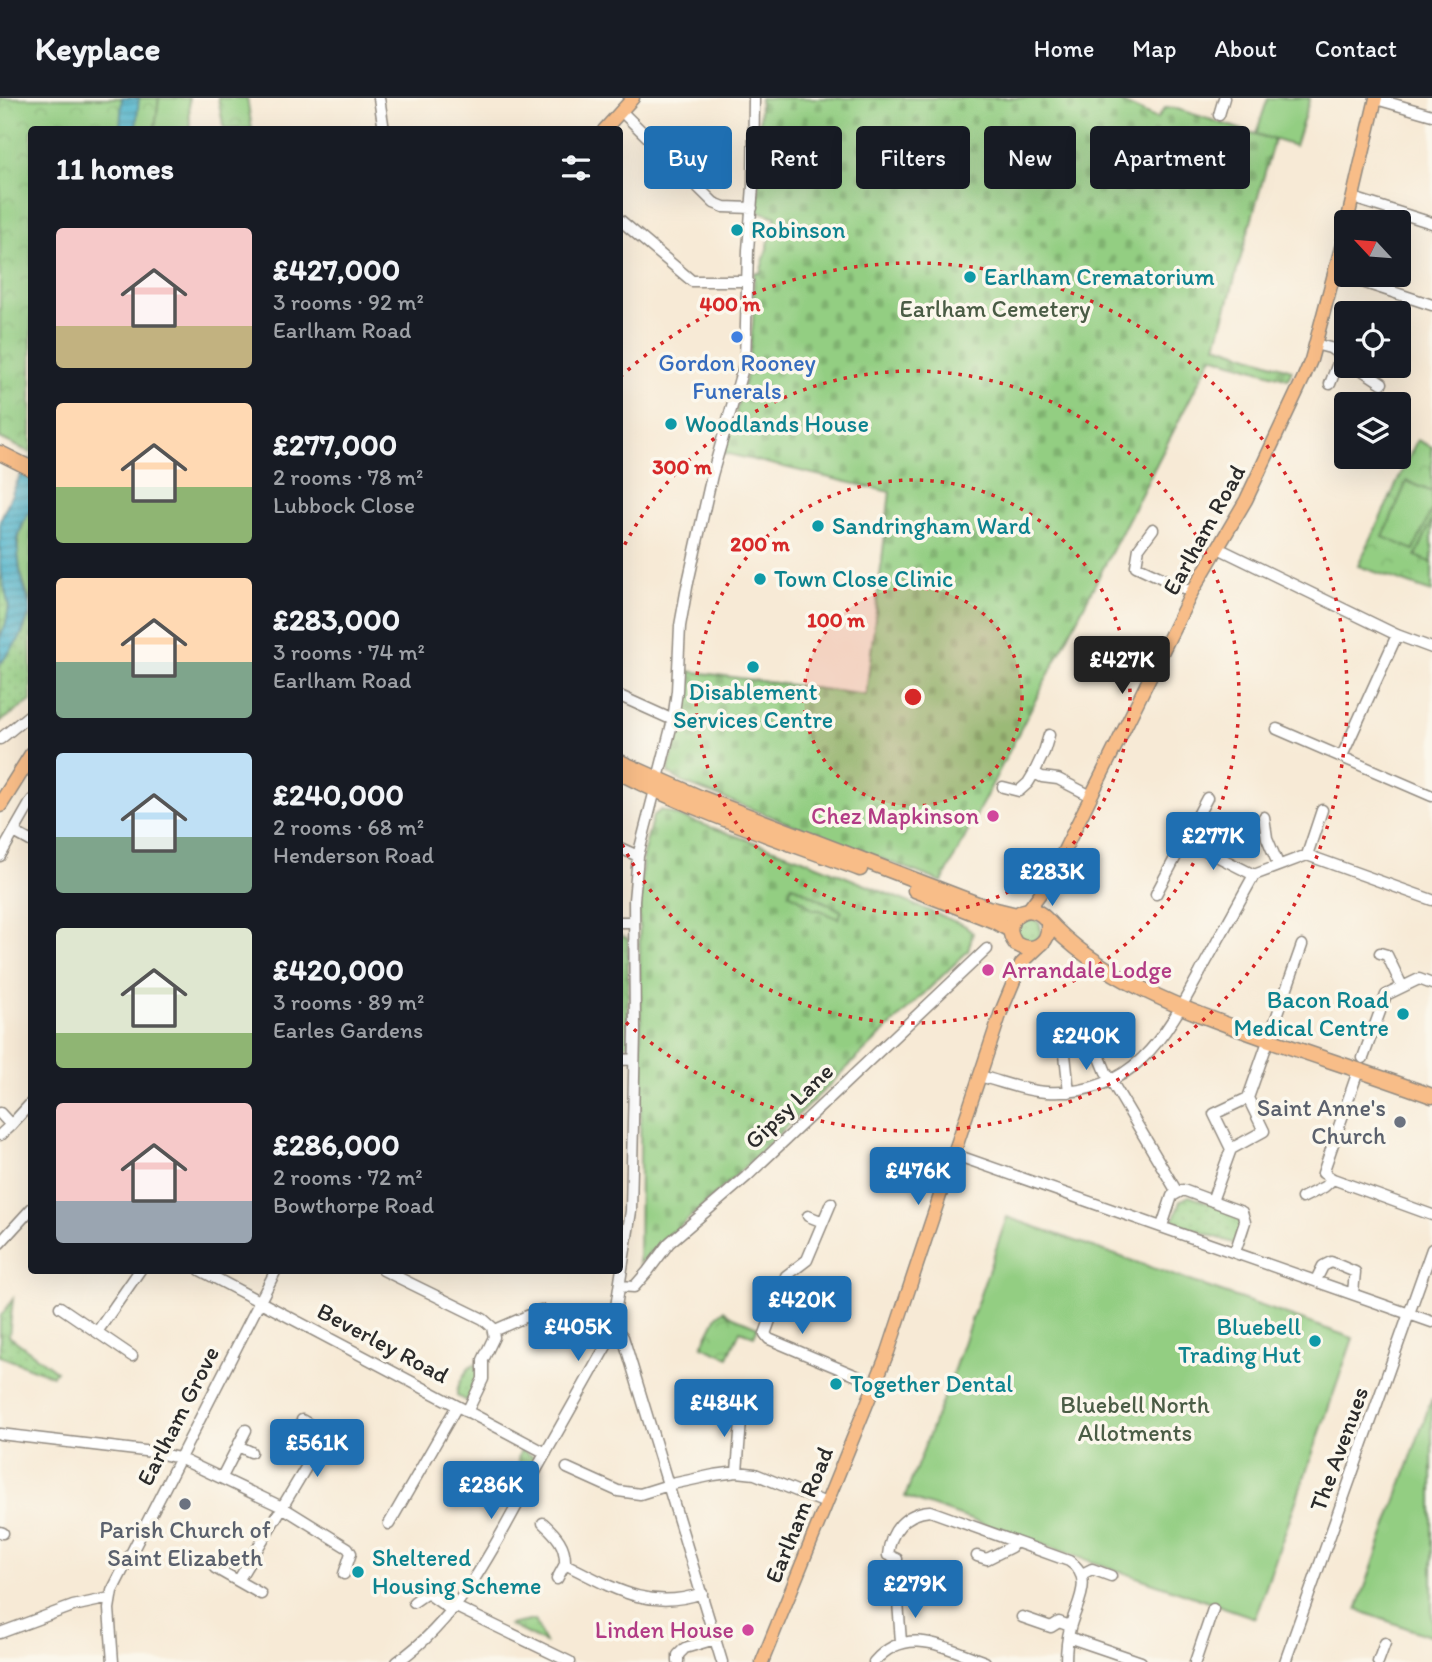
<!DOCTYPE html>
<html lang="en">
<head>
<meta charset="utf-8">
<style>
	body { margin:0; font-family:Itim,sans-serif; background:#20242c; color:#f1f3f6; height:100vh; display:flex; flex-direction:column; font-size:26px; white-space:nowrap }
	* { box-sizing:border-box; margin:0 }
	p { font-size:23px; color:#9ea1a6 }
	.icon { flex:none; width:38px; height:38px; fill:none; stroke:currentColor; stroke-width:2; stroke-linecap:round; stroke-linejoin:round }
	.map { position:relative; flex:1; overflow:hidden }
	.sheet { position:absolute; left:28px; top:28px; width:595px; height:1148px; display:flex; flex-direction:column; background:#171b24; border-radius:7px; box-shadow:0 7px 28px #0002 }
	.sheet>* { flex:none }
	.banner { position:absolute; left:644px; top:28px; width:665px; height:63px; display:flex; gap:14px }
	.needle { width:46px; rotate:296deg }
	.controls { position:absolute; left:1334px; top:112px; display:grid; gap:14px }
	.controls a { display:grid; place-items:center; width:77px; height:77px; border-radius:7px; background:#171b24; box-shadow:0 7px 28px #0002; font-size:35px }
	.price { position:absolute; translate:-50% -60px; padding:0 16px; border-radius:7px; background:#1f6fb2; color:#fff; font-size:23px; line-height:46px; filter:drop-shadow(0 2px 4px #0008) }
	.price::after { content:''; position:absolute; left:50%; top:42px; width:21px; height:16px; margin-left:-10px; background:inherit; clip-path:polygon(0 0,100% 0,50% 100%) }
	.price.selected { background:#222; color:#fff }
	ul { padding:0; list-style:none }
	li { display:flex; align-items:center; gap:21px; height:175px; padding:0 28px }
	li span { display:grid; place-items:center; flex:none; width:196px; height:140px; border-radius:7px; color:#555 }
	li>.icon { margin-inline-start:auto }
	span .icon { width:84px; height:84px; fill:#fffc; stroke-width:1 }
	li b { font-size:30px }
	h2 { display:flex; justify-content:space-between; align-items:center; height:84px; padding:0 28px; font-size:30px }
	.chip { padding:0 24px; border-radius:7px; background:#171b24; box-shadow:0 7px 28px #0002; font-size:24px; line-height:63px }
	.chip.selected { background:#1f6fb2; color:#fff }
	header { display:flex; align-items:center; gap:42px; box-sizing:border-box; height:98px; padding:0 35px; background:#171b24; border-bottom:2px solid #363941 }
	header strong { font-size:33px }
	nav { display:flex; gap:38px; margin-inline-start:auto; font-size:24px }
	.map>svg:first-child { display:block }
</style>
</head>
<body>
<header>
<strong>Keyplace</strong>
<nav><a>Home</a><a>Map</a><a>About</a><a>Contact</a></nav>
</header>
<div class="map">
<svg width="1432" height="1564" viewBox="0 0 1432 1564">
	<defs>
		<pattern id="grass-dots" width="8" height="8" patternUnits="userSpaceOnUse" patternTransform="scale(1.75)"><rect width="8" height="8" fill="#93ce82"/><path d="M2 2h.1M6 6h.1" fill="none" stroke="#7fb170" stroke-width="1.8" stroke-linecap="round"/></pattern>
		<pattern id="cemetery-stones" width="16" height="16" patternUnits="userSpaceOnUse" patternTransform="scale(1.75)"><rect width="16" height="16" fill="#93ce82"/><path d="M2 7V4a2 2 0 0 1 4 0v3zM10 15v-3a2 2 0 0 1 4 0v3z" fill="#7fb170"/></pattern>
		<pattern id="park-crowns" width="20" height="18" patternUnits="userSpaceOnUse" patternTransform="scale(1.75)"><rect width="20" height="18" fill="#93ce82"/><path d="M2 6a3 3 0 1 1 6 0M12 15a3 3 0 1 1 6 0" fill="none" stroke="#7fb170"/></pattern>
		<pattern id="water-rules" width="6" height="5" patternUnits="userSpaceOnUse" patternTransform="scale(1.75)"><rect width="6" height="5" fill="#4eb4cc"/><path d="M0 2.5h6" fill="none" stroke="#4193a6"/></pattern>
	</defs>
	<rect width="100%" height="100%" fill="#fbf7ec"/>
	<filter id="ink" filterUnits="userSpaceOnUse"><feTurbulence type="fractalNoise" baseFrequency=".0143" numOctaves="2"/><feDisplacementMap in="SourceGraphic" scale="14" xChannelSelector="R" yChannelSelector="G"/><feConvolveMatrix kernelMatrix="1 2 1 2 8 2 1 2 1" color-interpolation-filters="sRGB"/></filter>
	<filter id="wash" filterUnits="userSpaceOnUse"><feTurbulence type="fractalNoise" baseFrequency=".00686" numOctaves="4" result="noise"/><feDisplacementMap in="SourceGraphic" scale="28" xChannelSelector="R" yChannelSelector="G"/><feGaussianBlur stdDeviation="1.57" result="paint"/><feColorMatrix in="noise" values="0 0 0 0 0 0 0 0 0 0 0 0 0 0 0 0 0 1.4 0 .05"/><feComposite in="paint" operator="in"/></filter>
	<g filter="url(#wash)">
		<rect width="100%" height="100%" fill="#f7ead6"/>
		<!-- grass -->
		<path fill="url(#grass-dots)" stroke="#5f7c56" stroke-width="2" d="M0 470C7 498 15 511 0 539Z
			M31 513V603L0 624V566L20 540Z
			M1017 832a12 12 0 1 1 24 0a12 12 0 1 1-24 0Z
			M620 837 628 841V945L620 954Z
			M1189 1098 1245 1118 1241 1148 1173 1124 1180 1103Z
			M13 1201 9 1238 56 1273 52 1278 0 1258V1219Z
			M475 1266 480 1276 467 1303 457 1298C456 1288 466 1270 475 1266Z
			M521 1352 537 1361 529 1381C519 1374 515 1363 521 1352Z
			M535 1522 545 1545 509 1527Z"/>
		<!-- cemetery -->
		<path fill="url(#cemetery-stones)" stroke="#5f7c56" stroke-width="2" d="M760 0H1112L1157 21 1165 10H1174L1274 42 1216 247 1292 272 1288 281 1212 258 942 784 684 685 668 675 683 612 687 573 866 597 890 394 724 355 748 272 753 224 754 175H760L776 119 758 113Z
			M661 712 800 760 966 828 973 835 968 853 733 1080 639 1166 641 958 639 812 643 756 653 718Z"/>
		<!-- park -->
		<path fill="url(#park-crowns)" stroke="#5f7c56" stroke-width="2" d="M0 0H159L155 31 32 32 31 355 0 340Z
			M218 0H247L252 31H224Z
			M1417 342 1432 349V494L1358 468Z
			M724 1212 729 1217 758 1229 754 1238 740 1233 728 1259 702 1248 717 1218Z"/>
		<!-- garden -->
		<path fill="#93ce82" stroke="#5f7c56" stroke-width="2" d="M159 0H189L190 31H155Z
			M1268 0H1310L1295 48 1256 36Z
			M1407 383 1432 394V411L1414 452 1383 439Z
			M31 411V507C19 469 8 448 31 411Z
			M1432 422V465L1416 458Z
			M792 787 842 813 838 821 820 812H813L805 804 789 795Z
			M1007 1119 1353 1240 1255 1520 905 1399 951 1280Z
			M1432 1300V1539L1357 1512Z"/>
		<!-- water -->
		<path fill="url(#water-rules)" stroke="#3c707c" stroke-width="2" d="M122 0H139L136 31H120Z
			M31 360V411L23 425 17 443 20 473 31 513 20 540 0 566V539L6 526 9 509 0 470V423L19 380Z"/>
	</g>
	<g filter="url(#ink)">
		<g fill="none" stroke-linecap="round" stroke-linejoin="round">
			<defs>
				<path id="minor" d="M379 0 384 32
					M1376 1 1432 17
					M621 13 714 105 724 109 752 110
					M1219 17 1224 0
					M1353 100 1432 125
					M620 122 692 183H748
					M1335 175 1432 207
					M1315 246 1330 250 1346 261
					M1356 268 1382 285
					M1330 286 1341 257
					M1153 431 1139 450 1136 468 1192 494
					M1218 450 1397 537 1432 550
					M620 598 673 622
					M1277 631 1432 698
					M1049 637 1044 654 1034 675 1042 679 1058 681 1091 698
					M0 641 32 615
					M1342 658 1397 537
					M1003 689 1019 693 1028 685 1034 675
					M1264 719 1267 740 1278 766
					M14 734 32 744
					M1185 742 1254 777
					M620 750 638 758
					M1307 757 1322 712
					M0 758 32 702
					M1156 796 1207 700
					M620 824H634
					M1380 855 1387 857 1402 888
					M1363 960 1386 897 1419 881 1432 886
					M620 962 634 961
					M1358 973 1323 1075 1333 1081 1432 1117
					M979 978C1001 983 1022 993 1046 994 1134 999 1166 937 1202 871 1219 840 1237 808 1254 777L1307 757 1432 802
					M1069 994 1064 947 1092 940 1106 974 1177 1094
					M1248 1000 1302 847
					M0 1015 11 1027 0 1037
					M11 1027 32 1004
					M953 1056 1432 1224
					M1302 1100 1324 1089 1333 1081
					M1212 1103 1231 1051 1264 1033 1248 1000 1214 1016 1231 1051
					M831 1105 807 1162 786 1178 765 1236 769 1241 876 1286
					M808 1118 823 1124
					M1162 1128 1172 1098 1183 1092 1242 1114 1245 1124 1235 1154
					M0 1145 32 1110
					M200 1172 546 1355
					M383 1172 483 1221 492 1229 494 1239 483 1262V1281L467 1314
					M1316 1182 1323 1168 1331 1164 1355 1174 1353 1195
					M620 1188 634 1189 648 1173 669 1145 746 1079 987 851
					M60 1209 132 1258
					M613 1228 623 1239 628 1255 722 1564
					M493 1233 541 1212
					M97 1234 140 1172
					M718 1294 766 1299 765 1310H742L718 1305Z
					M302 1322 348 1349
					M0 1336 153 1354 179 1360 282 1409 348 1450 351 1455 344 1476
					M238 1348 251 1354
					M567 1370 618 1393 640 1396 672 1386 714 1377 737 1374 755 1376 826 1405
					M737 1374 742 1310
					M222 1379 246 1332
					M543 1425C556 1437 566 1447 565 1466 611 1489 649 1514 702 1495
					M389 1426 457 1308
					M0 1434 3 1435
					M977 1458 987 1461 1011 1449 1014 1443
					M897 1461 888 1457C890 1433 905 1415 930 1413L1069 1463C1096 1480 1076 1506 1070 1530 1067 1541 1066 1552 1066 1564
					M215 1470 238 1483 326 1336
					M1082 1476 1092 1471 1111 1478
					M557 1481 565 1466
					M238 1483 261 1496
					M414 1504 427 1495 451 1512
					M898 1504 901 1544
					M454 1508 570 1564
					M1022 1519 1051 1529 1059 1524 1070 1528
					M0 1535 73 1508 110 1500
					M1068 1539 1141 1564
					M113 1564 109 1511 112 1493 276 1172
					M397 1564C466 1516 500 1436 540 1365 562 1326 584 1287 606 1248L613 1228 631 1113 635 934 634 802 638 758 673 622 677 593 680 528 687 489 712 377 745 263 748 152 753 88 754 0
					M678 1564V1557L685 1550 715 1541
					M874 1564C907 1526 945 1550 985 1564
					M1195 1564 1213 1511
					M1285 1564 1432 1151
					M1378 1564 1385 1545"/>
				<path id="major" d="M604 32 633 0
					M1347 124 1376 0
					M1028 812 1048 785 1192 494 1246 402 1303 281 1311 262 1346 131
					M762 1564 888 1254 1001 914 1021 866 1039 849"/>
				<path id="highway" d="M0 355 32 371
					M620 664 699 699 988 810 1017 817
					M620 675C697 714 779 741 860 771
					M0 707 32 656
					M915 792 994 823 1010 832
					M1048 826C1050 846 1033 856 1016 846 998 823 1027 800 1045 820 1099 881 1185 912 1261 939 1318 959 1375 977 1432 998"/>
			</defs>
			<!-- minor casing -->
			<use href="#minor" stroke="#918a80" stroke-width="13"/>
			<!-- major casing -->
			<use href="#major" stroke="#918a80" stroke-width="15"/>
			<!-- highway casing -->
			<use href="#highway" stroke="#918a80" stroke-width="17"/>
			<!-- minor -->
			<use href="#minor" stroke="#fff" stroke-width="10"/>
			<!-- major -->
			<use href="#major" stroke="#f8bd88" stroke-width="12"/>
			<!-- highway -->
			<use href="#highway" stroke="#f8bd88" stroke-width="14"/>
		</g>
	</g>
	<!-- distance rings -->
	<circle cx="913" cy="599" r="109" fill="#d62828" fill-opacity=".12"/>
	<g fill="none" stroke="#d62828" stroke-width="3.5" stroke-dasharray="3.5 7">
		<circle cx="913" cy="599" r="109"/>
		<circle cx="913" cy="599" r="217"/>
		<path d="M620 456A326 326 0 1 1 620 742"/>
		<path d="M620 279A434 434 0 1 1 620 919"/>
	</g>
	<!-- markers -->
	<g fill="#0f9aa8" stroke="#fbf7ec" stroke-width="2.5">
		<circle cx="737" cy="132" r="7"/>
		<circle cx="970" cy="179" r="7"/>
		<circle cx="671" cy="326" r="7"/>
		<circle cx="818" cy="428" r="7"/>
		<circle cx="760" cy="481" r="7"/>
		<circle cx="753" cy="569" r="7"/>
		<circle cx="1403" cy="916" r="7"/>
		<circle cx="1315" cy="1243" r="7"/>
		<circle cx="836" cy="1286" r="7"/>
		<circle cx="358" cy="1474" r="7"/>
	</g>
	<circle fill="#3f7fe0" stroke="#fbf7ec" stroke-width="2.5" cx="737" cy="239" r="7"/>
	<g fill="#d1479c" stroke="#fbf7ec" stroke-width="2.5">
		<circle cx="993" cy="718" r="7"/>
		<circle cx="988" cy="872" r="7"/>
		<circle cx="748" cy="1532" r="7"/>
	</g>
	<g fill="#6b7280" stroke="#fbf7ec" stroke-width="2.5">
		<circle cx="1400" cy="1024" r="7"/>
		<circle cx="185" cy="1406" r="7"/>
	</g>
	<g text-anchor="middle" stroke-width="7" stroke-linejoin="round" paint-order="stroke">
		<!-- culture labels -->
		<g font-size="24" fill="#0d838f" stroke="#fbf7ec" text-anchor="start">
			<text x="751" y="140">Robinson</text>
			<text x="984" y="187">Earlham Crematorium</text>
			<text x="685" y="334">Woodlands House</text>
			<text x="832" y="436">Sandringham Ward</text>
			<text x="774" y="489">Town Close Clinic</text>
			<text x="753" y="602" text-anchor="middle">Disablement<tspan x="753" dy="28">Services Centre</tspan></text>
			<text x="1389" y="910" text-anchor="end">Bacon Road<tspan x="1389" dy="28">Medical Centre</tspan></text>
			<text x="1301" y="1237" text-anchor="end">Bluebell<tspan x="1301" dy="28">Trading Hut</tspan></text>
			<text x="850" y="1294">Together Dental</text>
			<text x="372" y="1468">Sheltered<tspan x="372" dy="28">Housing Scheme</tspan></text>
		</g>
		<!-- park labels -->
		<g font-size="24" fill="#4a5c45" stroke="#fbf7ec">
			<text x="995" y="219">Earlham Cemetery</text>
			<text x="1135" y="1315">Bluebell North<tspan x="1135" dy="28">Allotments</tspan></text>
		</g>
		<!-- shop labels -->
		<g font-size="24" fill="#366cbe" stroke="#fbf7ec">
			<text x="737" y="273">Gordon Rooney<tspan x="737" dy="28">Funerals</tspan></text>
		</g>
		<!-- street labels -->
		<g font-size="24" fill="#2b2b2b" stroke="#fbf7ec">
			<text transform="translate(1204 432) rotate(-61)" y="8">Earlham Road</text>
			<text transform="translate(789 1008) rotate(-44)" y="8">Gipsy Lane</text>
			<text transform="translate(383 1245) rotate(28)" y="8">Beverley Road</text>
			<text transform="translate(178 1318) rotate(-63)" y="8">Earlham Grove</text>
			<text transform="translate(1339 1351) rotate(-70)" y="8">The Avenues</text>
			<text transform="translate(799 1417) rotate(-68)" y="8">Earlham Road</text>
		</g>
		<!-- hotel labels -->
		<g font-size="24" fill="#b23c85" stroke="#fbf7ec" text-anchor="end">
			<text x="979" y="726">Chez Mapkinson</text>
			<text x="1002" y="880" text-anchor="start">Arrandale Lodge</text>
			<text x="734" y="1540">Linden House</text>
		</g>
		<!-- worship labels -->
		<g font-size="24" fill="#5b616d" stroke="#fbf7ec" text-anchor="end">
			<text x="1386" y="1018">Saint Anne's<tspan x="1386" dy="28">Church</tspan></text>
			<text x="185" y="1440" text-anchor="middle">Parish Church of<tspan x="185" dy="28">Saint Elizabeth</tspan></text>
		</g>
	</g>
	<circle cx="913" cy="599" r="10" fill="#d62828" stroke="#fbf7ec" stroke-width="3.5"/>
	<g font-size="21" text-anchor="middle" font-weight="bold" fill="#d62828" stroke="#fbf7ec" stroke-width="7" stroke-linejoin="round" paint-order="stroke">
		<text x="730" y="213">400 m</text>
		<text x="682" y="376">300 m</text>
		<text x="760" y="453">200 m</text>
		<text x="836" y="529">100 m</text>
	</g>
</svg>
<div class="controls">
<a><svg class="needle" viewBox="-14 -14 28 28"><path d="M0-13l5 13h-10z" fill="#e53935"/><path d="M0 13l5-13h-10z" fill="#9ea1a6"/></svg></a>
<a><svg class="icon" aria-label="locate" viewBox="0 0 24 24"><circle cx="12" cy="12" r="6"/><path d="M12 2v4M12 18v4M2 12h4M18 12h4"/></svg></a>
<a><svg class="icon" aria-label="layers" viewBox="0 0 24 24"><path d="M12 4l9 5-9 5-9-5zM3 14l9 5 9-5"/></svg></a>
</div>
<b class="price selected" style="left:1122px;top:598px">£427K</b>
<b class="price" style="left:1213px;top:774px">£277K</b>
<b class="price" style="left:1052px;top:810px">£283K</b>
<b class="price" style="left:1086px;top:974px">£240K</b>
<b class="price" style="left:918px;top:1109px">£476K</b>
<b class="price" style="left:802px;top:1238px">£420K</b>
<b class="price" style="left:578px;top:1265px">£405K</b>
<b class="price" style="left:724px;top:1341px">£484K</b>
<b class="price" style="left:317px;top:1381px">£561K</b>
<b class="price" style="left:491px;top:1423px">£286K</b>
<b class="price" style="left:915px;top:1522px">£279K</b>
<div class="banner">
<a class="chip selected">Buy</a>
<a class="chip">Rent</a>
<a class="chip">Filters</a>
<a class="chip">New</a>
<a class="chip">Apartment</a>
</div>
<section class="sheet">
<h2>11 homes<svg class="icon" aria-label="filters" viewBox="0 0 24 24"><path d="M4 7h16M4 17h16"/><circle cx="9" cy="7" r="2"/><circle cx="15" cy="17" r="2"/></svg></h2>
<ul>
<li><span style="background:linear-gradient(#f6c9c9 70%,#c2b280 0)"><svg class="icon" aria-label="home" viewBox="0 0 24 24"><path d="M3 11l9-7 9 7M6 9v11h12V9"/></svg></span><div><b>£427,000</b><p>3 rooms · 92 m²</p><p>Earlham Road</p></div></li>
<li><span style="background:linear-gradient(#ffd9b3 60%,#8fb573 0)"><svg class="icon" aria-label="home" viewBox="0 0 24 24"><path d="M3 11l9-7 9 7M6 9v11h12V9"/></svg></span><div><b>£277,000</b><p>2 rooms · 78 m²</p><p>Lubbock Close</p></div></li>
<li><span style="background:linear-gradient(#ffd9b3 60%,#7fa58c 0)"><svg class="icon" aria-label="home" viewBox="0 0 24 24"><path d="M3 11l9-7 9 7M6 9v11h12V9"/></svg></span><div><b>£283,000</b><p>3 rooms · 74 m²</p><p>Earlham Road</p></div></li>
<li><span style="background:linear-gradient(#bfe0f5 60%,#7fa58c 0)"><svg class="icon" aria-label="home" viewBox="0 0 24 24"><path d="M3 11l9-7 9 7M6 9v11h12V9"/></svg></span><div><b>£240,000</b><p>2 rooms · 68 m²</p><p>Henderson Road</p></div></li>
<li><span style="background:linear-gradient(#dfe7d0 75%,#8fb573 0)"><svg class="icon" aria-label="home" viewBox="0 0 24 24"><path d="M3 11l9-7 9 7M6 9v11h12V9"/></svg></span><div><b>£420,000</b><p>3 rooms · 89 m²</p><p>Earles Gardens</p></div></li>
<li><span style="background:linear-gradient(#f6c9c9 70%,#9aa5b1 0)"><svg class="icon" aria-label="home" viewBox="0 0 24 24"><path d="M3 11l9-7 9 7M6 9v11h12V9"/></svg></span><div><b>£286,000</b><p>2 rooms · 72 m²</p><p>Bowthorpe Road</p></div></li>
</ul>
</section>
</div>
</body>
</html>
